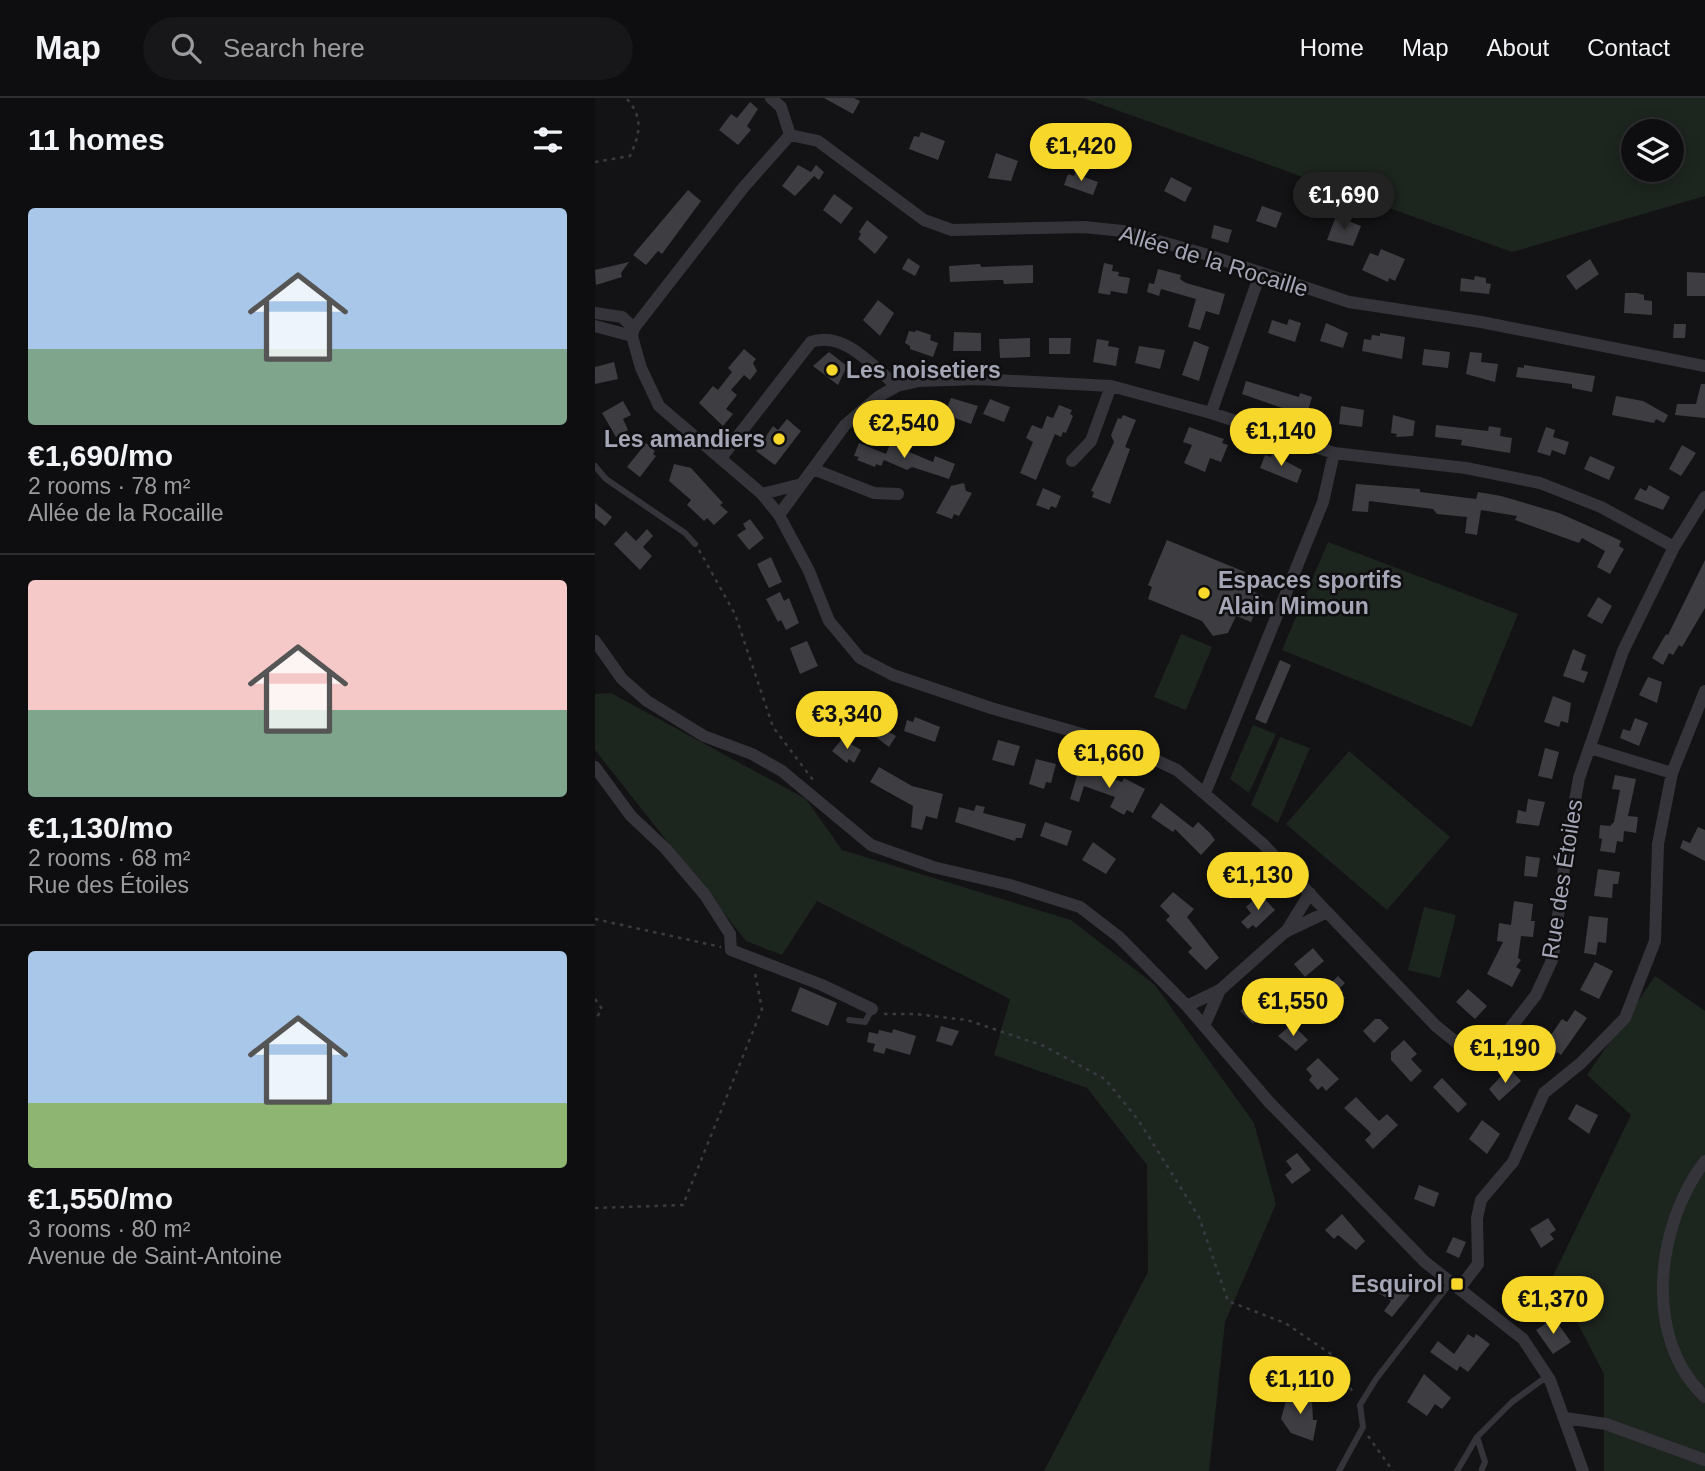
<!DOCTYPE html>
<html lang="en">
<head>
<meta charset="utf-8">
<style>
	body { margin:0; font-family:Arial,sans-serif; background:#171719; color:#f1f3f6; height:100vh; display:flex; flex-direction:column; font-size:26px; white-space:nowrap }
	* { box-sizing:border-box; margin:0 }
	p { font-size:23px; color:#9b9c9f }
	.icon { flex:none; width:38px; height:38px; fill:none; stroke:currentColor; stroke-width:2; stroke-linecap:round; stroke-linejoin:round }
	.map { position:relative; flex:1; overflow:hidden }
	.side { display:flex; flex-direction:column; background:#0e0e10; width:595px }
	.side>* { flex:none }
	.tools { position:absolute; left:1026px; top:21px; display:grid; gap:14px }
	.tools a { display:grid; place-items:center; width:63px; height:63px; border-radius:50%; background:#0e0e10; box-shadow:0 4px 18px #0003,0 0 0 2px #2e2e30; font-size:35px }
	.price { position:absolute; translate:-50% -60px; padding:0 16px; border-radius:24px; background:#f7d729; color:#111; font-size:23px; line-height:46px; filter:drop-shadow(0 2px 4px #0008) }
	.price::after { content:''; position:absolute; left:50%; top:42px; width:21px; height:16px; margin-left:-10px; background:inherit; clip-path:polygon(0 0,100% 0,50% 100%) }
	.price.selected { background:#222; color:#fff }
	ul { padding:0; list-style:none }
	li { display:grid; align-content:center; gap:14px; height:371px; padding:0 28px }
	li+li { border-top:2px solid #2e2e30 }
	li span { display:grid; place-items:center; height:217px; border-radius:7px; color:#555 }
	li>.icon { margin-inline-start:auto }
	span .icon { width:126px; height:126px; fill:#fffc; stroke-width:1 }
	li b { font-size:30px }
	h2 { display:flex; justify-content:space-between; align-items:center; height:84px; padding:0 28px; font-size:30px }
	header { display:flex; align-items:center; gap:42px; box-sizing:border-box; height:98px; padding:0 35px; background:#0e0e10; border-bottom:2px solid #2e2e30 }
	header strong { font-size:33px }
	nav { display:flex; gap:38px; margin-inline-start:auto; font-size:24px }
	.search { width:490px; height:63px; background:#171719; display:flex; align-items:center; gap:18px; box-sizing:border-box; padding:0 24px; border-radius:38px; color:#9b9c9f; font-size:26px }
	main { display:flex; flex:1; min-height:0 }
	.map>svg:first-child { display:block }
</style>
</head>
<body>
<header>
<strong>Map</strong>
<div class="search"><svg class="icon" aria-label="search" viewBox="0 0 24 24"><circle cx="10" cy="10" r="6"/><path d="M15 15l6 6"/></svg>Search here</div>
<nav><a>Home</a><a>Map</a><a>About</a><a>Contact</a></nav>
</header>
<main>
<section class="side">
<h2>11 homes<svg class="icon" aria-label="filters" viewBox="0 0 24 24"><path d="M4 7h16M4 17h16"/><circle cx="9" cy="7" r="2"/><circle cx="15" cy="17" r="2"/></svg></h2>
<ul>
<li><span style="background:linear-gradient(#a9c7e8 65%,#7fa58c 0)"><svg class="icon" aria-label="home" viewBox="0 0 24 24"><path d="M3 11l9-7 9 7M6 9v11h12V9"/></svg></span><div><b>€1,690/mo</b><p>2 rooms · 78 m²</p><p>Allée de la Rocaille</p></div></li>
<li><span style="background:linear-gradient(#f6c9c9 60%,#7fa58c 0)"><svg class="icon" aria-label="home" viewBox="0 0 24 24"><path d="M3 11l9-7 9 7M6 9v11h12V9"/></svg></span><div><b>€1,130/mo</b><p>2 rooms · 68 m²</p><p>Rue des Étoiles</p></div></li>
<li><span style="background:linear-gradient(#a9c7e8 70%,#8fb573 0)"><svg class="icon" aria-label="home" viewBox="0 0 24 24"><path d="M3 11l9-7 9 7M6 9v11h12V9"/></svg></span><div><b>€1,550/mo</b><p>3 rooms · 80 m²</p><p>Avenue de Saint-Antoine</p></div></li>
</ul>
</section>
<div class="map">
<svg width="1110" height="1373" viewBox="0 0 1110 1373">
	<rect width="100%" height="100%" fill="#131315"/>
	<!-- green -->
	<path fill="#1d251f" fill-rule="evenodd" d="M488 0H1110V98L917 154ZM1038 33H1076V72H1038Z
		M733 444 923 516 877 629 687 552Z
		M586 536 617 549 591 612 559 599Z
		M16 595 211 701 247 752 476 822 560 887 659 1025 681 1106 630 1224 614 1373H449L553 1174 552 1067 492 990 399 957 415 901 222 803 187 857 151 843 0 652V596Z
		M658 627 681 636 654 695 635 681Z
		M685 639 715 650 683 725 656 707Z
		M754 653 855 739 792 812 691 726Z
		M829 809 861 817 845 880 813 872Z
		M1060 878 1110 913V1373H1009V1276L958 1178 1036 1017 992 977Z"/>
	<!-- building -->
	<path fill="#3e3d42" d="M229 0H259L265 3 258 16Z
		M155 4 163 11 152 28 156 32 143 47 124 32 136 16 142 20Z
		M326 34 350 43 343 62 314 51 319 38 324 39Z
		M401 55 423 63 416 83 393 80Z
		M203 67 216 74 221 67 229 74 224 82 219 78 200 98 187 88Z
		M482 71 490 74 489 79 503 84 498 97 469 87 473 76 479 78Z
		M576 79 597 90 590 104 569 93Z
		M93 92 106 103 67 156 63 153 51 167 38 157Z
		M239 96 258 110 246 126 228 112Z
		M667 108 687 115 681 130 661 123Z
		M741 118 766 128 758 148 732 142Z
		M272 122 293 139 280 156 263 141 266 136 264 134Z
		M619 127 637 132 633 145 616 140Z
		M786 151 810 161 800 183 794 180 793 184 767 172 775 155 783 158Z
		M313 160 325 168 320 178 307 171Z
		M995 161 1004 176 981 192 971 178Z
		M34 164 26 175 27 179 1 187 0 172Z
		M509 165 518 167 517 173 524 174 523 178 535 180 532 196 516 193 515 197 503 195Z
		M385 166 386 169 438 167V185L409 186 408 182H402L355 184 354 168Z
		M563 171 586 177 585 181 591 185 630 196 624 217 611 213 605 232 593 229 601 201 566 191 564 198 552 194 554 185 559 186Z
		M1092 174 1110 175V198H1092Z
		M880 178 891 180V185L896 186 894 196 865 193 866 180 879 182Z
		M1030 195H1042L1049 197V202L1057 203V217L1029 215Z
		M283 202 299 215 285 238 268 222Z
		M694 221 706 225 700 244 673 235 677 222 692 227Z
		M731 225 753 235 748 250 725 243Z
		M1079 226H1091L1090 240H1078Z
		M321 232 336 237 335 242 343 245 338 259 315 251V248L310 245 314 233 320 234Z
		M359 234 386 235V253H358Z
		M785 235 810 239 807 261 767 253 769 241 776 242 777 237 785 238Z
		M435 240V259L405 260 404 241Z
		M454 240H476L475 256H454Z
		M502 241 514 243 513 248 524 250 521 268 498 264Z
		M599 243 614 249 604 283 587 277Z
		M544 248 570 252 565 271 540 265Z
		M149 251 161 261 158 265 162 273 155 282 149 277 136 292 142 297 131 311 138 316 128 328 104 305 118 288 123 292 137 274 133 270Z
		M829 251 855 254 853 270 827 267Z
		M234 254 252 268 243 287 218 268Z
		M875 254 887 255 886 264 903 266 900 284 871 276Z
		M19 264 23 281 0 286V269Z
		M929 267 1000 278 997 294 977 290V286L921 279 923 269 929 270Z
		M651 283 704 299 705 295 717 299 710 323 688 316 690 311 647 296Z
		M1106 286H1110V320L1080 317 1082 306H1101Z
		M1021 298 1048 303 1073 317 1069 325 1061 321 1059 325 1017 317Z
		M356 300 383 308 376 326 349 316Z
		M395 301 415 309 409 324 388 316Z
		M28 303 36 317 28 321 33 332 21 339 7 315Z
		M317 305 330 310 325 323 320 321 318 326 307 322 311 310 314 312Z
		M464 307 477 312 475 316 478 318 471 335 468 334 466 339 460 336 441 382 425 375 438 344 431 340 437 327 447 331 452 318 458 320Z
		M746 308 769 312 767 329 744 326Z
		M528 317 541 322 530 349 535 351 515 406 497 399 499 394 496 393 519 344 516 337 523 320 526 321Z
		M798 317 820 323 818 338 801 339 802 336 796 335Z
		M192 321 206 333 180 367 161 353 178 328 183 332Z
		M841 327 893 333 894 328 906 330 905 338 917 340 915 355 866 347 867 342 840 339Z
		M594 329 629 341 627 345 633 347 626 364 615 360 610 374 589 365 597 347 588 344Z
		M951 329 960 332 958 339 974 344 970 357 957 352 955 358 942 354Z
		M51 345 60 353 58 356 61 358 45 379 32 369Z
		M264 345 291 356 295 346 338 364 340 358 360 366 354 381 317 369 312 372 289 362 286 368 281 366 280 369 262 362 264 359 259 358Z
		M1087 347 1101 355 1086 378 1074 371Z
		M677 356 707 372 702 385 665 370 670 357 676 359Z
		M995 358 1020 369 1014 382 989 371Z
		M79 366 96 370 128 405 125 407 133 414 119 427 112 420 109 423 92 407 96 402 74 383Z
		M369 385 371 393 377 395 364 418 359 416 357 421 341 415 356 388Z
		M761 386 825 391V394L881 401 883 394 906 398 964 415 1018 439 1026 443 1024 448 1029 451 1015 476 1002 469 1010 453 987 440 984 445 920 422 922 418 886 412 882 437 870 435 872 419 842 416 838 411 774 403 773 414 757 413Z
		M1054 387 1075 399 1068 412 1039 401 1045 390 1051 393Z
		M448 390 466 398 461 410 456 408 454 412 441 407Z
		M0 405 17 419 10 428 0 420Z
		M155 421 169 440 154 452 142 437 151 431 148 426Z
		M52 431 58 438 48 449 57 458 45 472 19 446 31 433 41 443Z
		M572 442 650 474 644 488 667 497 656 524 641 518 633 535 618 538 607 523 553 501 557 489 553 487Z
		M176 459 187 484 174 490 162 466Z
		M1110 462V510L1087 549 1084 547 1078 557 1074 555 1068 567 1057 560 1071 536 1073 537Z
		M185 494 189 503 194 500 204 525 191 532 186 522 183 524 171 501Z
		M1003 499 1017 508 1007 526 992 518Z
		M212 543 223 568 205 576 195 550Z
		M978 551 991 557 986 572 993 574 989 585 968 578Z
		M685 562 696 567 671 626 660 621Z
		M1053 579 1067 584 1062 605 1044 597Z
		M958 598 976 605 973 625 966 623 964 629 949 624Z
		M274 607 292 619 286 629 301 638 294 649 269 630 271 626 265 622Z
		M320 619 345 629 340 644 309 633 312 622 318 624Z
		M1040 620 1053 625 1044 648 1025 640 1028 631 1035 633Z
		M247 641 266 652 259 665 254 661 252 665 237 653Z
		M403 642 425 648 419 668 397 662Z
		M950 650 964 654 957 681 943 678Z
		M441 661 461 666 456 685 451 684 449 691 434 686Z
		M485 668 527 684 529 680 550 691 538 715 532 712 529 717 515 709 520 699 489 688 484 704 475 701Z
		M284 669 317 688 348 696 342 721 331 718 327 732 316 729 318 708 275 684Z
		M1020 677 1041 681 1033 718 1043 719 1041 735 1029 733 1028 744 1022 743 1020 755 1005 753 1007 741 1004 740 1005 727 1015 728 1019 724 1025 692 1017 691Z
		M933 701 950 704 944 728 921 725 923 712 931 714Z
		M566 705 598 730 603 724 615 735 620 742 606 757 580 731 578 734 556 719Z
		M381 707 390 709 388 715 431 726 427 740H421L420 743 360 724 364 709 379 713Z
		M450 724 477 733 472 748 445 738Z
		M1103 729 1110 732V763L1085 750 1088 742 1095 745Z
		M498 744 521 761 511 776 487 762Z
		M931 758 945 760 942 779 929 778Z
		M633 761 652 782 642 793 629 779 622 786 614 778Z
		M1003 771 1025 774 1023 786H1018L1017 800 999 798Z
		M578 794 599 811 592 819 624 860 611 872 593 854 597 850 571 822 575 818 565 808Z
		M665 796 680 812 661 830 658 827 653 831 646 824 656 815 651 809Z
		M919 803 938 806 936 823H940L938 839 926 838 923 860 926 862 921 869 926 872 917 889 892 876 908 844 902 843 904 825 916 827Z
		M994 818 1013 820 1011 845 1003 844 1001 857 989 855Z
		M718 850 729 863 710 879 699 866Z
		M1000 864 1018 873 1004 901 985 892Z
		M743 878 750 885 743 892 750 900 741 909 727 894Z
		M674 885 686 898 658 926 645 913Z
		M205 889 242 905 233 928 196 913Z
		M873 891 892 908 880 921 861 904Z
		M980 912 992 920 966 957 962 954 959 958 956 956 939 968 924 955 938 941 949 947 967 921 972 924Z
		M780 921H785L794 930 779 945 768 933Z
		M697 926 713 942 701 953 683 938Z
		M346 928 364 933 357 948 341 943Z
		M298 931 321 938 315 957 291 950 289 956 278 953 280 946 272 944 274 934 283 936 284 932 297 935Z
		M809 942 822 956 816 961 827 973 816 984 796 962V954Z
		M723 960 744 981 731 993 727 988 723 992 714 982 717 978 711 971Z
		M914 970 926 983 904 1003 894 991Z
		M847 980 872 1006 863 1015 838 989Z
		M761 999 784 1023 792 1016 803 1027 778 1051 770 1042 776 1036 774 1033 749 1010Z
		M981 1006 1003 1017 994 1036 973 1021Z
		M887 1022 905 1036 892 1056 874 1041Z
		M702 1055 716 1072 697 1086 690 1077 697 1071 691 1063Z
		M824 1087 844 1095 839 1109 819 1101Z
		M747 1116 770 1143 761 1152 743 1137 739 1141 730 1132Z
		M953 1120 961 1132 955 1136 959 1141 946 1150 935 1131Z
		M858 1139 871 1144 864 1160 851 1154Z
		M794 1181 815 1197 797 1219 789 1213 796 1203 784 1195Z
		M947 1192 957 1197 951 1208 939 1205Z
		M959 1220 976 1244 958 1256 941 1232Z
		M873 1236 879 1240 881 1236 895 1246 873 1274 865 1268 862 1273 835 1254 843 1243 859 1256Z
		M829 1276 856 1300 847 1311 840 1306 832 1318 812 1304Z
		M704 1292 708 1296 710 1295 717 1305 718 1322H722L718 1343 696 1335 686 1321 692 1299Z"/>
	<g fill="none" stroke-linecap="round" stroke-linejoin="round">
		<!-- path -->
		<path stroke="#3a3b41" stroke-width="2.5" stroke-dasharray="3.5 5" stroke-linecap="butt" d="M0 64 35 58C45 36 49 19 31 0
			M104 452 140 516 178 629 218 682
			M0 821 126 849
			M0 901 7 911 0 922
			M289 916H320L372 922 449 948 510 981 544 1023 604 1119 633 1203 690 1225 739 1258 759 1297
			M0 1110 88 1107 167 911 160 875
			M773 1338 798 1373"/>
		<!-- service -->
		<path stroke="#34343a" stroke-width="6" d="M0 368 11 381 90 435 100 446
			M254 922 270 924 277 911
			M887 1371 890 1364 882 1339 917 1304 947 1282H953
			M744 1373 768 1329 765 1307 781 1281 856 1184
			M862 1373 882 1339"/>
		<!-- minor -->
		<path stroke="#34343a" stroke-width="12" d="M176 0 186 9 195 37
			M195 37 223 43 329 122 357 132 489 129 528 133 613 157 754 204 886 224 1110 268
			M0 215 27 219 39 230
			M0 228 37 238
			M37 238 46 270 64 308 167 396 184 417 214 473 234 523 265 560 298 577 396 610 533 649 582 672 668 746 732 814
			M37 238 39 230 148 90 195 37
			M616 315 665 176
			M126 360 216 244C249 232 278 269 302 288
			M477 363 496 343 516 288
			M218 371 279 395 303 396
			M167 396 203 387
			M184 417 250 327 283 299 302 288 324 283 382 281 516 288 616 315 739 355 871 370 945 385 1006 409 1079 449
			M0 543 27 581 52 603 109 638 157 656 187 673 276 747 338 769 415 787 485 809 524 839 592 908 674 1004 830 1164 928 1241 955 1282 988 1373
			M995 650 1077 675
			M0 669 36 718 71 751 110 797 135 836 136 852 227 887 277 911
			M610 695 728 404 739 355
			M691 834 715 795
			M592 908 625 892
			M609 928 625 892 690 834 732 814 841 928 867 949 895 948 913 933 941 897 958 860 971 753 984 680 1028 553 1079 449 1110 399
			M1110 1063C1061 1127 1047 1240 1110 1299
			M864 1191 883 1166 882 1120 886 1102 918 1064 949 995 986 965 1030 920 1060 843 1063 746 1077 675 1110 593
			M970 1320 1011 1326 1110 1362"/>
	</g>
	<!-- markers -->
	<g fill="#f7d729" stroke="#0f0e10" stroke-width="2.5">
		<circle cx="237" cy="272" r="7"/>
		<circle cx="184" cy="341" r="7"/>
		<circle cx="609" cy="495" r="7"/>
		<rect x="855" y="1179" width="14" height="14" rx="3.5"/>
	</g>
	<g text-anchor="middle" stroke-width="5" stroke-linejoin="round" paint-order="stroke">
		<!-- street labels -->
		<g font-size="23" fill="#a4a6b6" stroke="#0f0e10">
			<text transform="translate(619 163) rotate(17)" y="8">Allée de la Rocaille</text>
			<text transform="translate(967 781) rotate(-81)" y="8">Rue des Étoiles</text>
		</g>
		<!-- poi labels -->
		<g font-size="23" font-weight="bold" fill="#a4a6b6" stroke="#0f0e10" text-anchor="start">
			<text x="251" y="280">Les noisetiers</text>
			<text x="170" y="349" text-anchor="end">Les amandiers</text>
			<text x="623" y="490">Espaces sportifs<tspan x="623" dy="26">Alain Mimoun</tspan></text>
			<text x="848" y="1194" text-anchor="end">Esquirol</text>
		</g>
	</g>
</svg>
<div class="tools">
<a><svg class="icon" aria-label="layers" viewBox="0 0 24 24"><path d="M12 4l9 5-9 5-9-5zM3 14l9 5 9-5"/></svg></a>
</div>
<b class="price" style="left:486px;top:85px">€1,420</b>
<b class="price selected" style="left:749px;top:134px">€1,690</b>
<b class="price" style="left:309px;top:362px">€2,540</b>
<b class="price" style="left:686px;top:370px">€1,140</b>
<b class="price" style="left:252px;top:653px">€3,340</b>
<b class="price" style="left:514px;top:692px">€1,660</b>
<b class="price" style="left:663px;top:814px">€1,130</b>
<b class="price" style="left:698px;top:940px">€1,550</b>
<b class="price" style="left:910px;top:987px">€1,190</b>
<b class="price" style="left:958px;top:1238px">€1,370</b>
<b class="price" style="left:705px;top:1318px">€1,110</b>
</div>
</main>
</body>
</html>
